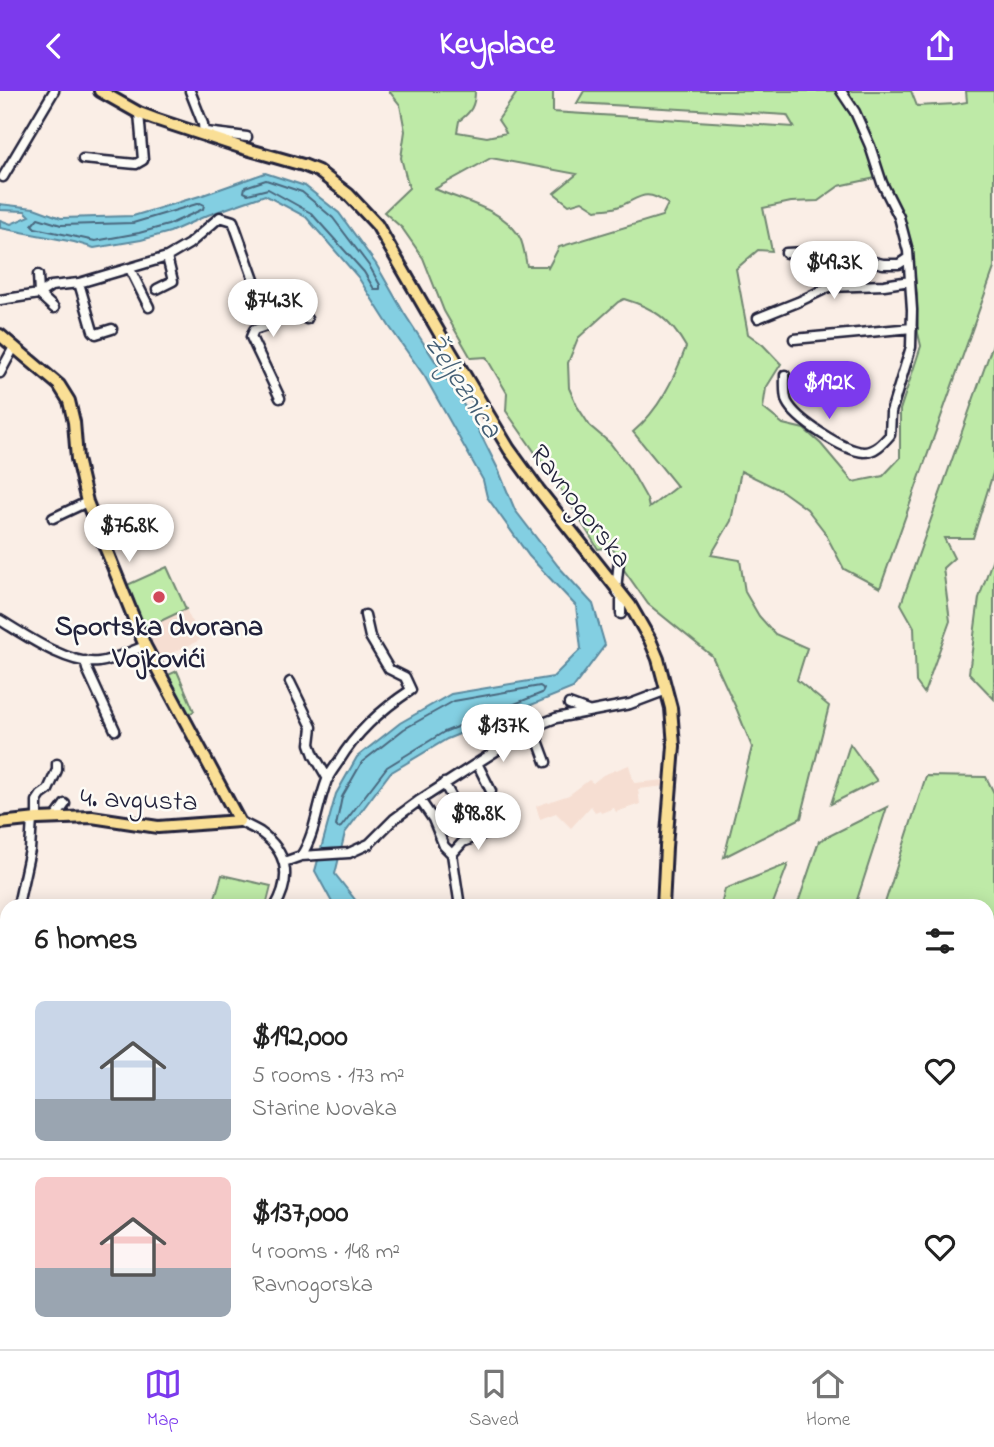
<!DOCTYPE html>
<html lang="en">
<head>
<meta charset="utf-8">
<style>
	body { margin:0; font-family:"Indie Flower",sans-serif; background:#f6f6f6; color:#222; height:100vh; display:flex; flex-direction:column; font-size:26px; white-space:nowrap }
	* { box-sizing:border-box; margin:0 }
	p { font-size:23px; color:#767676 }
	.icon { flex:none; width:38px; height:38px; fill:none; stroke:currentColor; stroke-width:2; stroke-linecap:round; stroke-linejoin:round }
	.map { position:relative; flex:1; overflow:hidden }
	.details { position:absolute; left:0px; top:808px; width:994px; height:450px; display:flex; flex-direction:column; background:#fff; border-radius:21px 21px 0 0; box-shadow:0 4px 18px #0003 }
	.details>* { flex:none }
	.price { position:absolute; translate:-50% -60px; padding:0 16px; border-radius:24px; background:#fff; color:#222; font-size:23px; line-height:46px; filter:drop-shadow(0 2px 4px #0008) }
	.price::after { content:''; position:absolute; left:50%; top:42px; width:21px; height:16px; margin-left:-10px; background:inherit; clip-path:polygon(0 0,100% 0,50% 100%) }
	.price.current { background:#7c3aed; color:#fff }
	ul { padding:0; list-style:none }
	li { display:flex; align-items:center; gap:21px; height:175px; padding:0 35px }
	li+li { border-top:2px solid #e0e0e0 }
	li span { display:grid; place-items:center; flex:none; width:196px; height:140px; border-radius:10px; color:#555 }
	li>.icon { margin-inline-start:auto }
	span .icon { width:84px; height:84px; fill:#fffc; stroke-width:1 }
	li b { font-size:30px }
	h2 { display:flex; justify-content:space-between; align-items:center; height:84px; padding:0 35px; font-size:30px }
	header { display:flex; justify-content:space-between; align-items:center; height:91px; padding:0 35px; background:#7c3aed; color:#fff; font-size:32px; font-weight:700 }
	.menu { display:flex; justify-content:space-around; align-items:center; height:98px; border-top:2px solid #e0e0e0; background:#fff; font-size:19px; color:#767676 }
	.menu a { display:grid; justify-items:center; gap:4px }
	.menu .current { color:#7c3aed }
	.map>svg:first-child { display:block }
</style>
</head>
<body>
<header><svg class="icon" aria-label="back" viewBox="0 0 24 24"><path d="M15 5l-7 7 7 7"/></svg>Keyplace<svg class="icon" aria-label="share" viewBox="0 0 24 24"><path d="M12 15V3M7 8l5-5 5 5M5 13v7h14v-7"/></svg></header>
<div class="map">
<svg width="994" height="1258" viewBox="0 0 994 1258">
	<rect width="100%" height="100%" fill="#faeee6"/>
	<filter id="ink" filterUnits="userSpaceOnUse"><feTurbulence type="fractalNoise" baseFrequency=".0143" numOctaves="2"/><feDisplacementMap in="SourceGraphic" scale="14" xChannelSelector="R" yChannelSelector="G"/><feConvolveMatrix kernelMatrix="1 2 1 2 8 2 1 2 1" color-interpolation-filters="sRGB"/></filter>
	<g filter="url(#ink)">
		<!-- built -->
		<path fill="#f6ded2" d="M186 518 200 549 159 568 144 538Z
			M629 674 634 692 666 689V695L638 698 640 713 616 721 614 717 601 722 600 719 595 721 591 715 571 737 556 722 540 728 536 715 569 704 589 689 593 692 603 684Z
			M399 1251H448L444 1258H379Z"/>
		<!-- green -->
		<path fill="#beeaa7" stroke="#708671" stroke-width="2" fill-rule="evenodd" d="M389 0H475C475 15 471 21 459 30L457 41 487 46 506 42 504 38 498 29 518 0H553V21L794 36 787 24 577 12 584 0H911L917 15 955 13 967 11 966 0H994V177L880 497 844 478 824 440 807 418 782 400 741 380 731 430 711 464 740 469 745 501 759 525 775 543 807 557 797 589 829 615 801 727 724 766 752 656 737 619 712 565 648 513 624 479 617 464 611 456 598 458 566 406 506 320 507 302 486 266 471 267 444 220 423 167 402 137 384 121 409 97 401 67 405 40 400 14ZM491 67 577 83 554 102 569 114 582 110 596 119C604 118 613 118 620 115 641 106 645 97 668 113L662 125 559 156 548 177 547 175H527C525 166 524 155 520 147 506 119 462 110 435 98ZM885 85 911 154 917 203 918 242 921 255 900 319V367L883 385 853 391 821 353 804 338 783 333 763 317 766 297 781 273 763 254 748 243 736 178 758 159 772 160 763 117 791 111 818 110 839 95ZM624 208C654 217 670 228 686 256 674 288 659 319 633 341L677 395 649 417 647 408 630 378 610 352 590 335 577 315 569 297 568 272 578 247 618 211Z
			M994 250V379L973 447H944L954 467 943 477 950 530 924 602 916 591 914 536 901 513Z
			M994 464V608L969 582 979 507Z
			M167 476 186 518 144 538 125 495Z
			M177 580 194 620 186 625 166 585Z
			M850 653 877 690 831 713Z
			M926 685 986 686 994 702V943L987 944V816L884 815Z
			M887 716 855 815H797L819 750Z
			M788 773 772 815H721L725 798Z
			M222 784 271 795 266 815H203L213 813Z
			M0 840H7V931H0Z
			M987 979 994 983V1258H758L747 1251H987Z
			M28 1251H204L206 1258H25Z"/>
		<!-- water -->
		<path fill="#83cfe2" stroke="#5c8a9f" stroke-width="2" d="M265 82 305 95 339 122 376 173 404 222 474 330 498 378 515 419 558 475 593 513 605 554 573 597 447 648 390 682 345 742 335 783 360 815H334L315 780 336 703 357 666 400 632 451 603 553 586 581 558 576 515 529 465 487 406 483 389 425 286 389 235 358 186 306 126 265 104 208 124 170 141 141 149 94 157 74 151 0 137V129L11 133 30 125 25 120 0 119V113L34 117 61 127 133 125 203 104Z"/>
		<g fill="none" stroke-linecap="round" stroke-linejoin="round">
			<!-- shore -->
			<path stroke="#49677e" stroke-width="2" d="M266 89 302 101 333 127 370 176 380 194V198H374L364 181 311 122 268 98 248 103 244 101 245 96Z
				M200 112 204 114 203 118 168 134 139 142 95 150 35 137 32 134 38 127 61 134 133 132Z
				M540 595 544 598 542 602 444 641 387 676 341 736 338 737 336 735 342 706 362 671 404 638 454 610Z"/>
			<!-- river -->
			<path stroke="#83cfe2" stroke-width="10" d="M310 1251 313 1258"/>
			<defs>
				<path id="minor" d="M190 0 203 33 204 44
					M206 41 247 46
					M83 68 136 73 143 69 139 22
					M3 86 54 0
					M786 162 826 160 883 173H899L908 167
					M130 178 149 216
					M38 184 39 203 54 217
					M79 192 93 240 96 243 112 238
					M257 197 269 201 276 212 284 218 307 228
					M157 198 173 190 167 166
					M0 209 39 203 51 195 79 192 167 166 189 153 220 126 233 130 269 231 266 235 254 239 251 246 280 307
					M249 222 263 213
					M758 227 798 211 829 196 884 194 910 190
					M794 248 912 237
					M0 282 14 256
					M785 284C785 292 784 304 787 311 796 329 844 360 864 361 875 361 883 352 890 344L891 321 911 256 912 219 908 160 899 126 882 92 870 55 855 21 841 0
					M53 427 87 411
					M619 469 616 499 621 506V523
					M0 529C25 544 69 575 99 571 114 569 131 560 145 555
					M85 570 87 578 115 639
					M290 591 312 636 310 653 314 664 328 688
					M569 613 588 620
					M533 636 546 671
					M477 672 491 700
					M444 692 463 727
					M420 709 433 728 444 755 452 763 460 816
					M55 727 65 713
					M37 728V710L41 704 48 699 57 679V673
					M239 730C246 734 254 737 260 741 288 761 292 787 275 816
					M452 763 463 751 491 740
					M301 765C316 742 317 714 327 689 330 682 335 676 339 670 357 640 382 618 411 599L405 586 389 578 370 546 365 524
					M284 771 301 765 349 762 369 753 394 728 420 709 533 636 556 627 630 613 667 599
					M19 816 18 814 30 759 32 728
					M215 1251 217 1258
					M754 1251 766 1258"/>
				<path id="major" d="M100 0 139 22 155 28 243 57 303 74 318 80 348 103 377 134 440 243 509 358 538 398 630 514 650 549 658 568 671 617 674 655 666 756 663 816
					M0 244 59 294 69 310 74 331 77 368 87 411 145 555 239 730 158 736 92 726 37 728 0 732
					M665 1258 667 1251"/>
			</defs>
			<!-- minor casing -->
			<use href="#minor" stroke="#22223b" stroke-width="13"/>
			<!-- major casing -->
			<use href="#major" stroke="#22223b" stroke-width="16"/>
			<!-- minor -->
			<use href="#minor" stroke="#fdfcf7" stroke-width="8"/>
			<!-- major -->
			<use href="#major" stroke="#fadf96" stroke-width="10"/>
		</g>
	</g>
	<!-- markers -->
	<circle fill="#d1495b" stroke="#fdfcf7" stroke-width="2.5" cx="159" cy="506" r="7"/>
	<g text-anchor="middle" stroke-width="5" stroke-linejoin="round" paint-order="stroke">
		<!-- street labels -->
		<g font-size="28" fill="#22223b" stroke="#fdfcf7">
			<text transform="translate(582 414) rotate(52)" y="10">Ravnogorska</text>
			<text transform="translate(139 707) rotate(2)" y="10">4. avgusta</text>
		</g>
		<!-- poi labels -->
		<g font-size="28" font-weight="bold" fill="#22223b" stroke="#fdfcf7">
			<text x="159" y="544">Sportska dvorana<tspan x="159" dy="32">Vojkovići</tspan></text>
		</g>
		<!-- water labels -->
		<g font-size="30" font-style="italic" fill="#445f75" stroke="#fdfcf7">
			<text transform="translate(464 294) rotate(57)" y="10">Željeznica</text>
		</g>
	</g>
</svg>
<b class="price" style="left:834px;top:210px">$49.3K</b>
<b class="price" style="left:273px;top:248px">$74.3K</b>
<b class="price current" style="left:829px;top:330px">$192K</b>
<b class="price" style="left:129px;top:473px">$76.8K</b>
<b class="price" style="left:503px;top:673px">$137K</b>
<b class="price" style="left:478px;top:761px">$98.8K</b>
<section class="details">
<h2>6 homes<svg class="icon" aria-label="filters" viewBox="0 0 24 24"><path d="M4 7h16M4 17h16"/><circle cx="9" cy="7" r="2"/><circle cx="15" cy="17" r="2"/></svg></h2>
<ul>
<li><span style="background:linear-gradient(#c9d6e8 70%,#9aa5b1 0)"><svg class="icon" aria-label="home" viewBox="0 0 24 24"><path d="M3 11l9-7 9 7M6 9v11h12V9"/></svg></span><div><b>$192,000</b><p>5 rooms · 173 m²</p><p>Starine Novaka</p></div><svg class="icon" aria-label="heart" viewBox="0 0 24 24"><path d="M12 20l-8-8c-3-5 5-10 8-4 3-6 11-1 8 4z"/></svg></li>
<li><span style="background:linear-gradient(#f6c9c9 65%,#9aa5b1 0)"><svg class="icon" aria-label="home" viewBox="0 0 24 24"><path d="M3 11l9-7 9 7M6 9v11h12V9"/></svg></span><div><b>$137,000</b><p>4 rooms · 148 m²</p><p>Ravnogorska</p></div><svg class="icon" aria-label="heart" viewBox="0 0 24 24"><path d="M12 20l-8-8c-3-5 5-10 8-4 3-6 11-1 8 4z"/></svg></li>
</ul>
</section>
</div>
<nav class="menu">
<a class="current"><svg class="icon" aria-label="map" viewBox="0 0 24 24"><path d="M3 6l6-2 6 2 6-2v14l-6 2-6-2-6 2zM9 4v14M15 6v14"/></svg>Map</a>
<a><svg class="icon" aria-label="saved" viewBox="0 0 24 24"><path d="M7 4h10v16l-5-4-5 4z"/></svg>Saved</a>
<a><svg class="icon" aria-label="home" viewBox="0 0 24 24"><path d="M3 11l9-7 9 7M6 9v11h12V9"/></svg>Home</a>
</nav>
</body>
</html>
